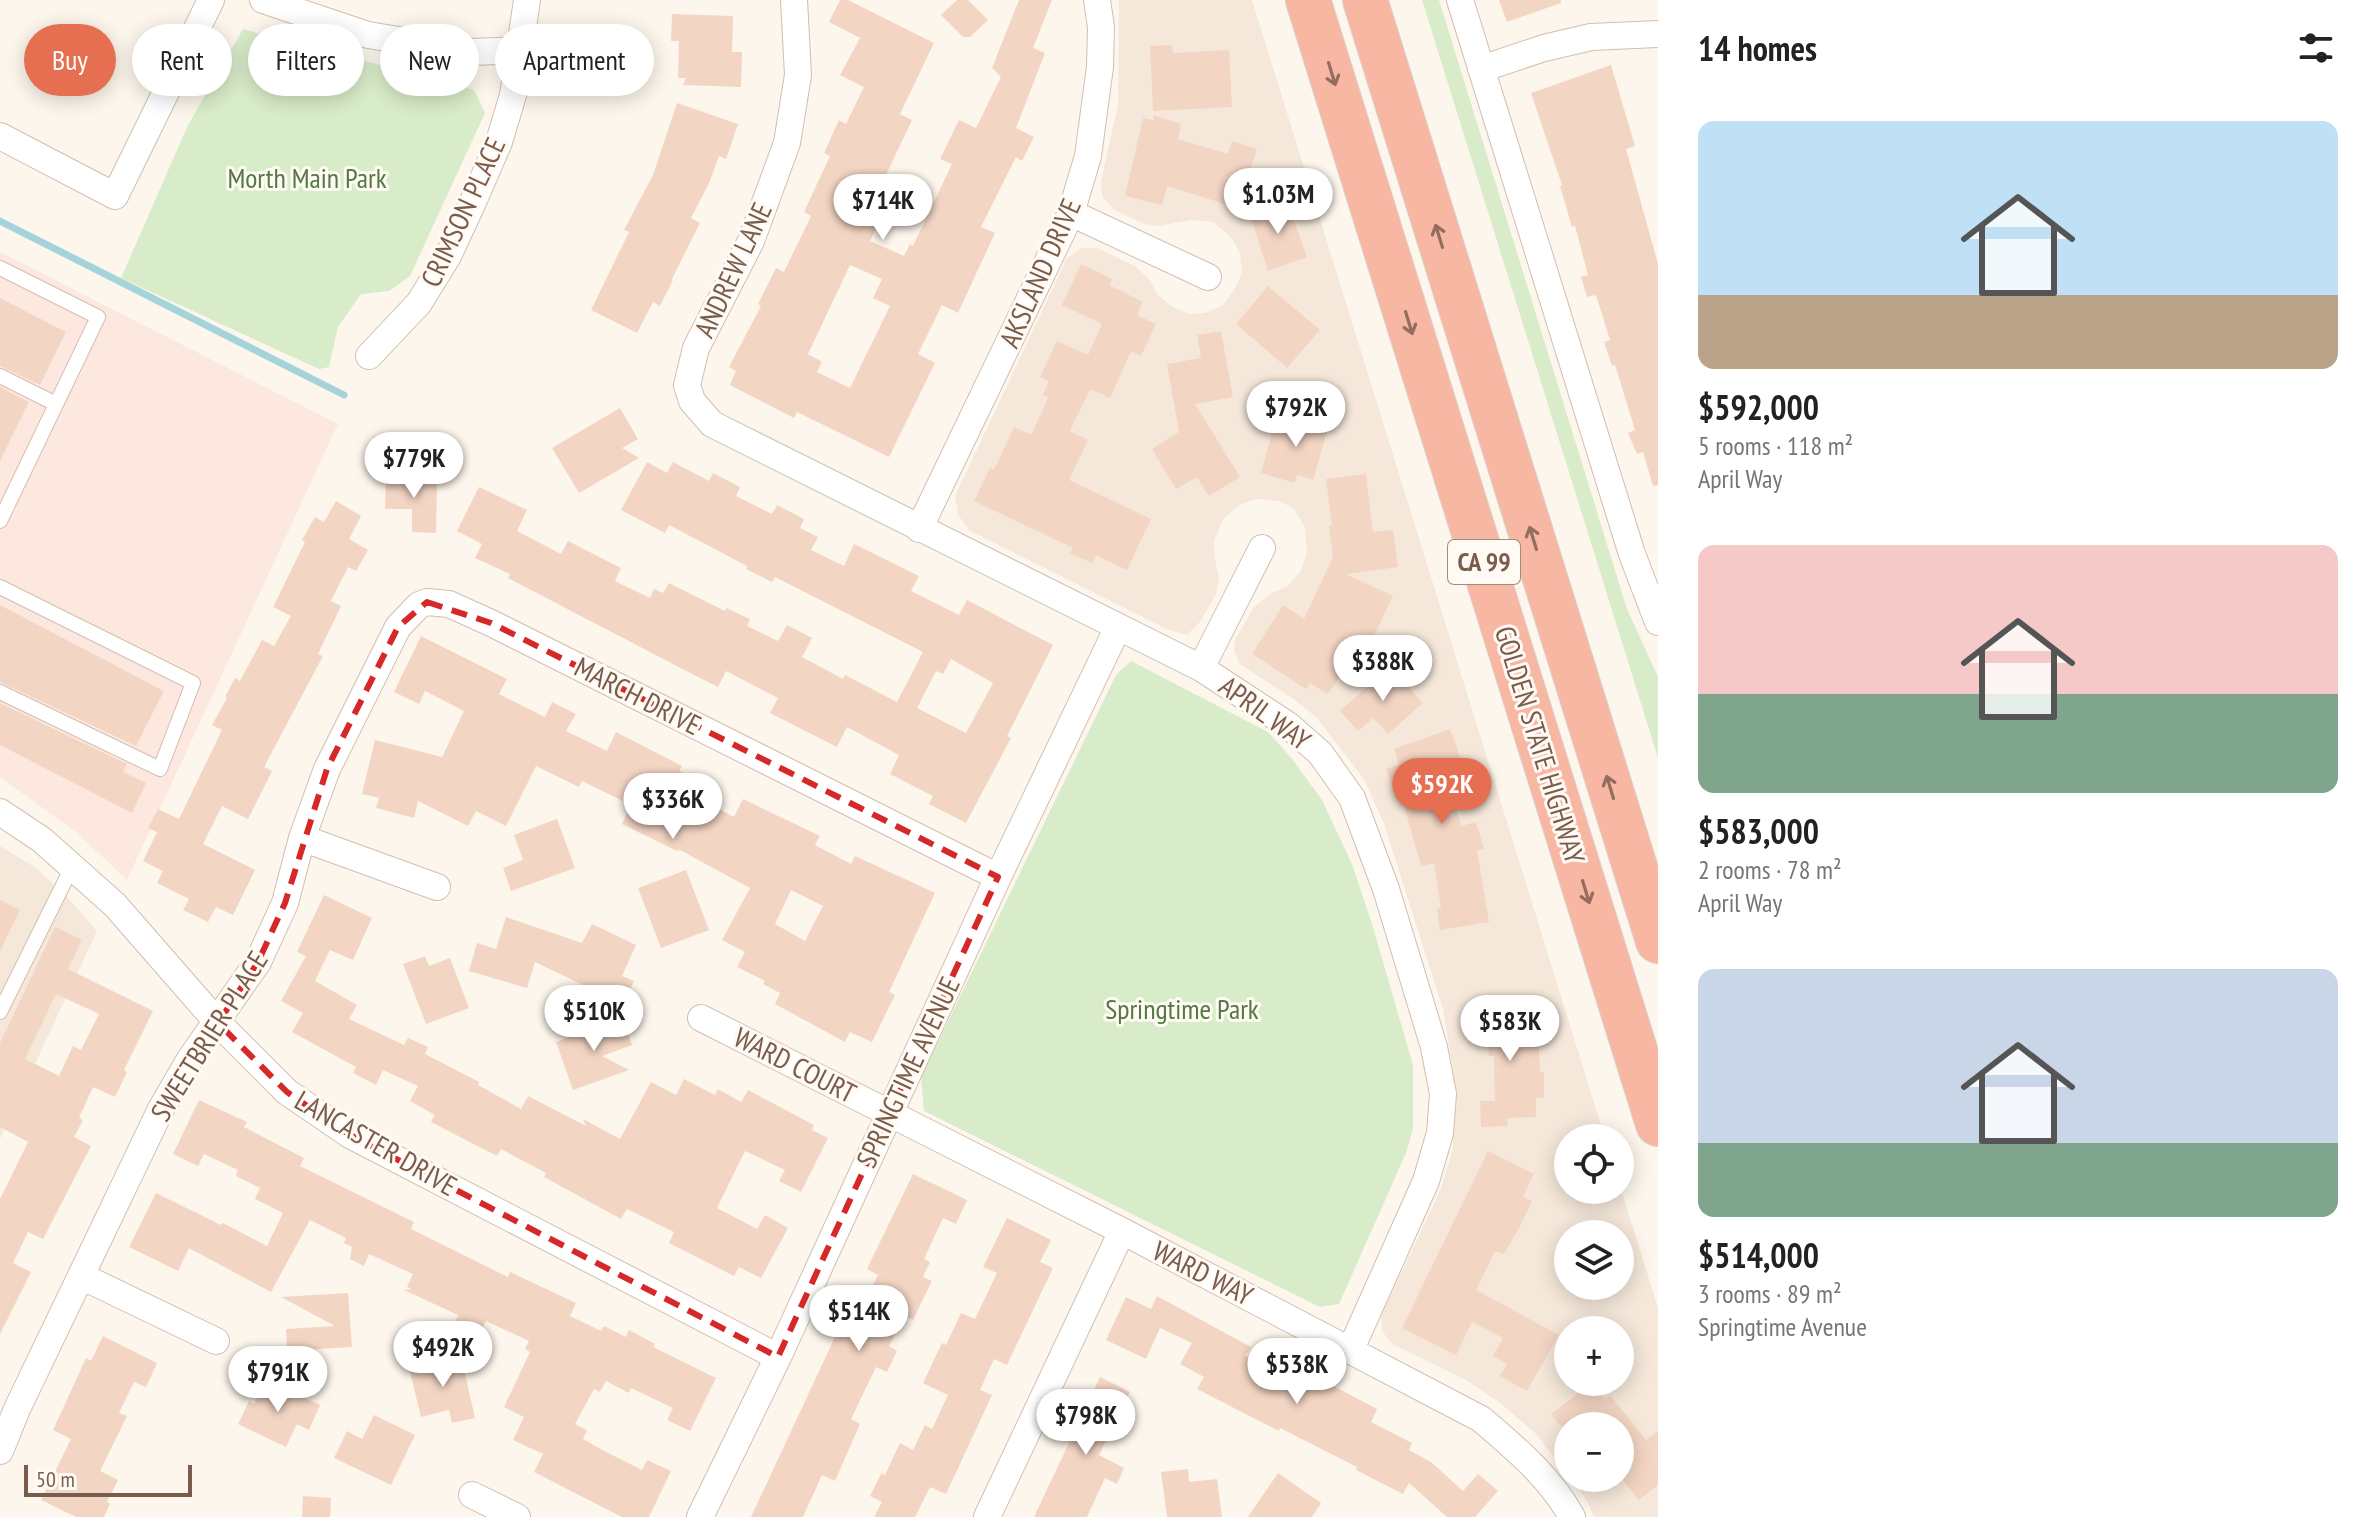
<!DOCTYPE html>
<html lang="en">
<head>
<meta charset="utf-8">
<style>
	body { margin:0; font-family:"PT Sans Narrow",sans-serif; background:#f2f2f2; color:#222; height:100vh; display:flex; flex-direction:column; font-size:30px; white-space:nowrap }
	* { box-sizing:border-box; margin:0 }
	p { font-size:26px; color:#767676 }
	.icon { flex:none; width:44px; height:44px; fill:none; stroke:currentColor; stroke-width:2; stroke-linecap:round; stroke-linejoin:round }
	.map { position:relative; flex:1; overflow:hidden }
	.drawer { display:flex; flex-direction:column; background:#fff; width:720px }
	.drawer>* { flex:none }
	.banner { position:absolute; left:24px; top:24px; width:760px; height:72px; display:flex; gap:16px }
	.controls { position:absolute; left:1554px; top:1124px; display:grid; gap:16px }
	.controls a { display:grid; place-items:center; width:80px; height:80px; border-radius:50%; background:#fff; box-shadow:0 4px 20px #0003; font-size:40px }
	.scale { position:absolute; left:24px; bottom:20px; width:168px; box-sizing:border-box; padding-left:8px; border:4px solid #7a5c4d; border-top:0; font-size:22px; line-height:28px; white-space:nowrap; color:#7a5c4d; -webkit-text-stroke:6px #fffaf3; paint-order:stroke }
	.price { position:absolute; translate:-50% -68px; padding:0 18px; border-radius:28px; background:#fff; color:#222; font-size:26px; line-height:52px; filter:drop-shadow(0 2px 4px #0008) }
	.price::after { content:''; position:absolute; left:50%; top:48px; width:24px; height:18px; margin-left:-12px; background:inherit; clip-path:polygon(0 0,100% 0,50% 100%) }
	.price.active { background:#e76f51; color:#fff }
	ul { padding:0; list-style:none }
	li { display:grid; align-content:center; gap:16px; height:424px; padding:0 40px }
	li span { display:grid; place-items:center; height:248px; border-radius:16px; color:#555 }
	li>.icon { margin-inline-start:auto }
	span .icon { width:144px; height:144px; fill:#fffc; stroke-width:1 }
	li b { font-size:34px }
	h2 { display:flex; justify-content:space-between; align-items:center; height:96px; padding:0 40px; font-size:34px }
	.chip { padding:0 28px; border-radius:36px; background:#fff; box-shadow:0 4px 20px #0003; font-size:28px; line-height:72px }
	.chip.active { background:#e76f51; color:#fff }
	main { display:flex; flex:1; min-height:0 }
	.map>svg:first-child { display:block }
</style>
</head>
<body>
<main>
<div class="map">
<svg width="1658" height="1517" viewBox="0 0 1658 1517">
	<rect width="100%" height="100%" fill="#fdf6ec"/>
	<!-- residential -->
	<path fill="#f5e8da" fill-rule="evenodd" d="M1119 0H1252L1605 1138H1568V1190H1620V1186L1658 1308V1517H1594L1588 1502 1571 1478H1620V1426H1568V1474L1534 1432 1500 1403 1466 1380 1392 1344 1382 1331 1381 1316 1440 1191 1453 1150 1454 1076 1443 1009 1384 824 1364 779 1317 718 1292 698 1240 664 1235 653 1234 642 1253 608 1270 594 1287 586 1301 571 1307 551 1305 528 1294 509 1280 501 1256 499 1240 505 1223 519 1214 541 1215 560 1219 576 1216 594 1200 622 1187 635 1169 630 969 530 958 515 955 496 1067 258 1081 248H1097L1135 266 1148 278 1158 295 1171 306 1189 314 1205 313 1222 306 1234 290 1242 273 1240 253 1230 236 1213 222 1191 220 1159 226 1144 224 1113 209 1102 196 1101 181 1118 105ZM1568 1234H1620V1286H1568ZM1568 1330H1620V1382H1568Z
		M0 846 36 868 69 899 97 931 0 1139Z"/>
	<!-- commercial -->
	<path fill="#fde8e0" d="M0 252 338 424 127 880 77 833 0 777Z"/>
	<!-- green -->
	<path fill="#d8ecc9" d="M1422 0H1439L1627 609 1658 677V758Z
		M243 29 474 90 485 113 410 276 389 291 361 294 338 327 329 367 319 369 121 278 187 127Z
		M1131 661 1268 732 1293 760 1322 800 1352 864 1372 924 1413 1065V1129L1406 1153 1339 1304 1320 1307 924 1111 921 1077 1116 675Z"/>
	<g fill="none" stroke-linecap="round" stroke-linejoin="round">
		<!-- stream -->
		<path stroke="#a5d3da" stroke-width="7" d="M0 221 344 395"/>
	</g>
	<!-- building -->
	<path fill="#f3d5c3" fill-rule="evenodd" d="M840 0H848L934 43 900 114 912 120 877 194 890 200 870 241 904 256 910 244 913 246 952 164 940 159 959 120 976 128 1001 77 992 68 1019 0H1052L1033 48 1045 53 1016 128 1034 137 1022 161 1016 157 981 227 995 233 958 313 942 305 918 354 935 363 889 457 797 412 794 418 730 385 736 371 729 367 761 306 758 304 776 268 784 272 811 216 804 212 830 156 824 153 839 120 846 124 864 87 840 75 860 38 829 22ZM850 265 882 279 873 298 890 306 850 388 817 372 822 362 808 354Z
		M957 0H968L988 20 970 37H963L941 15Z
		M1499 0H1561V3L1507 22Z
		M672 14 733 16 732 52H742L741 87 683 85 686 78H678L679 41H671Z
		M1172 45 1173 53 1229 50 1232 107 1153 111 1150 46Z
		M1611 65 1635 146 1626 149 1658 264V485L1653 486 1643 452 1637 454 1628 433 1635 430 1615 365 1612 366 1604 342 1610 340 1596 295 1587 297 1581 277 1588 275 1575 226 1572 227 1560 186 1562 185 1531 93Z
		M677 103 738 124 726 159 719 156 710 181 691 218 700 223 672 279 673 280 660 306 653 302 637 333 591 310 629 232 624 230 653 175Z
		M1153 115 1181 124 1178 139 1228 154 1232 141 1257 149 1238 208 1167 186 1162 205 1125 196 1143 118 1154 120Z
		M1287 201 1307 257 1268 271 1250 215Z
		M1081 264 1112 279 1109 285 1143 302 1137 315 1156 324 1141 356 1131 351 1110 398 1090 389 1070 431 1088 440 1069 480 1151 519 1127 570 1096 555 1092 563 1070 553 1073 548 974 501 990 468 994 470 1014 427 1031 435 1048 398 1043 395 1049 381 1040 377 1057 341 1088 355 1102 324 1062 305Z
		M1268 286 1320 330 1287 368 1236 324Z
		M0 298 66 332 40 385 0 366Z
		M1221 331 1233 397 1195 404 1240 477 1209 496 1197 477 1176 489 1152 449 1179 432 1167 364 1201 358 1197 335Z
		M0 387 29 402 0 461Z
		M620 408 638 439 622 448 639 458 579 493 552 448Z
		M1304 413 1330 421 1313 480 1297 475 1295 483 1261 473 1275 422 1300 429Z
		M647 462 667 473 673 462 709 481 713 473 740 487 736 496 772 514 777 505 804 519 800 528 818 537 811 550 844 566 854 544 919 576 911 591 959 615 967 600 1053 645 1007 736 1011 738 966 823 929 804 933 796 890 774 899 755 847 727 837 747 770 713 778 698 726 671 718 687 694 675 508 578 510 574 475 558 482 544 457 531 479 487 527 510 517 531 561 554 568 541 621 568 615 581 650 598 654 589 663 593 669 583 725 611 726 608 750 619 747 626 778 641 787 625 812 638 802 657 843 679 845 675 897 702 923 652 775 577 772 582 746 569 747 566 669 525 665 533 621 510ZM951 659 993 683 966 733 917 708 936 671 943 674Z
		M1366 474 1373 532 1393 530 1398 567 1346 574 1393 596 1373 638 1367 635 1328 694 1310 683 1306 689 1252 654 1283 605 1304 619 1333 557 1329 526 1332 525 1326 479Z
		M386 477 437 478 436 533 412 532V509H385Z
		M336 501 361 516 349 539 368 550 356 571 348 567 331 601 341 606 318 654 323 656 264 767 272 771 248 819 222 806 203 844 255 870 233 915 216 907 208 922 183 910 189 899 157 883 163 871 143 861 157 832 148 828 158 809 179 819 222 730 212 725 227 698 225 697 235 678 240 681 262 640 274 646 291 616 273 607 305 542 302 540 315 517 324 522Z
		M0 605 164 691 136 746 0 682Z
		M421 636 507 679 499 694 545 717 552 702 576 714 566 731 607 751 616 732 682 766 679 771 704 783 697 798 734 817 743 799 820 836 815 845 851 864 855 856 935 893 889 992 895 995 872 1042 850 1032 845 1042 775 1004 780 993 763 984 765 981 737 967 745 952 722 940 750 888 678 849 679 852 622 824 631 805 582 781 579 787 536 766 506 826 476 811 468 826 418 801 414 818 376 808 379 798 362 794 375 740 442 757 464 711 425 691 419 704 394 692ZM791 890 823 906 805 941 775 924Z
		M1390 666 1423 703 1388 734 1373 718 1358 731 1340 711Z
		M0 703 127 764 123 772 146 783 132 813 0 745Z
		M1450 729 1467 775 1449 782 1461 826 1476 822 1484 849 1477 851 1489 922 1440 930 1437 909 1441 908 1434 863 1421 866 1402 799 1398 800 1386 769 1399 765 1394 749Z
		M557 819 575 868 511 891 503 868 523 860 514 835Z
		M686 870 709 930 661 948 638 888Z
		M324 895 372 918 353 960 330 950 315 981 357 1005 349 1019 404 1045 408 1038 428 1047 425 1054 479 1082 478 1085 521 1109 528 1096 586 1126 583 1119 620 1139 651 1082 676 1095 684 1079 715 1095 718 1089 741 1102 748 1090 814 1125 812 1130 828 1138 801 1192 779 1181 785 1170 745 1151 717 1208 757 1229 765 1215 788 1228 761 1278 739 1267 734 1276 669 1243 674 1232 627 1209 621 1219 544 1177 546 1173 501 1149 497 1156 431 1122 435 1115 410 1101 418 1086 383 1070 376 1085 353 1073 356 1067 292 1032 303 1013 281 1001 306 956 297 952Z
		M0 900 20 910 0 951Z
		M506 917 582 943 592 924 636 945 622 976 634 981 623 1004 535 962 527 988 469 971 477 943 496 949Z
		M55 927 82 940 68 969 153 1011 124 1070 127 1072 115 1097 93 1087 79 1118 83 1120 74 1137 91 1146 43 1239 28 1232 13 1263 31 1272 0 1334V1199L28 1142 0 1127V1043ZM56 994 99 1014 81 1050 73 1046 59 1076 25 1059Z
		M425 956 429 966 450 958 469 1008 426 1024 403 964Z
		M1496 1004V1011L1526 1009 1527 1026H1538L1540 1072H1544V1098H1536V1117L1507 1118 1508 1126 1481 1127 1480 1101H1495L1494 1056H1489L1487 1031 1470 1033 1468 1005Z
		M622 1018 632 1045 602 1056 629 1070 573 1090 556 1042Z
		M199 1100 247 1122 244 1127 304 1158 300 1166 414 1222 411 1229 508 1277 510 1272 576 1303 570 1316 601 1331 604 1326 626 1337 629 1330 655 1344 653 1347 716 1378 690 1431 667 1420 673 1408 631 1388 629 1393 606 1381 600 1392 594 1389 575 1424 587 1430 583 1439 604 1451 642 1470 647 1460 671 1471 649 1517H622L534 1472 543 1454 513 1440 524 1417 504 1407 530 1352 525 1349 529 1341 486 1321 480 1332 456 1320 458 1315 404 1290 412 1289 407 1287 413 1274 369 1254 364 1266 350 1259 352 1247 344 1243 346 1238 310 1220 271 1292 189 1248 178 1271 129 1247 156 1193 221 1225 223 1223 267 1246 283 1213 255 1199 260 1188 236 1176 238 1170 204 1154 198 1166 173 1154Z
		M1488 1151 1534 1174 1523 1197 1532 1201 1520 1226 1504 1254 1495 1251 1476 1290 1559 1335 1527 1391 1500 1376 1507 1364 1493 1356 1503 1338 1472 1322 1456 1355 1402 1328Z
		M913 1174 967 1200 956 1224 943 1218 924 1259 930 1262 923 1277 932 1281 913 1320 904 1316 889 1346 897 1351 887 1372 876 1367 851 1419 860 1424 835 1481 822 1475 803 1517H751L841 1324 862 1335 878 1303 867 1298 878 1275 867 1269Z
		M1007 1218 1051 1240 1040 1262 1053 1268 1007 1365 994 1359 980 1390 992 1395 946 1494 930 1487 915 1517H874L882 1502 870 1496 881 1474 885 1475 900 1443 913 1450 925 1425 932 1429 948 1395 923 1383 942 1343 946 1345 961 1313 975 1319 997 1273 983 1267Z
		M348 1293 352 1347 287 1351 286 1329 335 1326 281 1297Z
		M1157 1296 1251 1347 1245 1356 1280 1375 1288 1362 1377 1409 1371 1422 1412 1443 1409 1450 1431 1462 1463 1491 1478 1474 1498 1491 1475 1517H1447L1409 1483 1403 1494 1356 1470 1357 1467 1280 1428 1279 1431 1197 1389 1204 1377 1180 1364 1192 1343 1160 1328 1146 1359 1106 1340 1126 1297 1151 1309Z
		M103 1336 157 1363 146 1387 134 1382 119 1413 127 1416 100 1471 118 1480 107 1502 110 1504 104 1517H76L41 1500 71 1439 53 1430 86 1358 91 1361Z
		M461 1356 475 1418 452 1423 449 1410 421 1417 409 1367Z
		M1100 1377 1130 1392 1099 1455 1124 1468 1117 1484 1105 1478 1087 1517H1034Z
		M266 1380 320 1405 309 1430 297 1424 286 1447 238 1424 249 1401 254 1404Z
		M1592 1383 1605 1399 1610 1395 1646 1440 1658 1431V1485L1639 1500 1620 1476V1426H1560L1551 1414Z
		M374 1415 415 1435 391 1485 334 1458 347 1431 362 1439Z
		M1188 1469 1189 1482 1217 1479 1222 1517H1167L1161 1472Z
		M1278 1473 1321 1503 1312 1517H1248Z
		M303 1496 331 1498 330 1517H302Z"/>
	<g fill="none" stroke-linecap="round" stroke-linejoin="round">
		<defs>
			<path id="lane" d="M0 268 98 317 0 521
				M0 376 56 404
				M0 587 193 683 160 769 0 692
				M0 1012 72 867"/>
			<path id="street" d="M263 0 368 35 472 52 522 50
				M794 0 798 75 787 143 751 241 696 348 687 385 692 401 712 424 1201 668 1288 725 1320 753 1352 798 1386 889 1434 1047 1443 1094 1440 1133 1426 1181 1351 1349
				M1460 0 1632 554 1658 622
				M1481 69 1544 48 1591 37 1658 34
				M0 136 115 196 211 0
				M1071 213 1208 277
				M369 356 419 303 448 256 473 202 499 142 513 95 527 0
				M919 529 1071 213 1088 156 1100 67 1101 27 1097 0
				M1201 668 1262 548
				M0 812 42 840 115 905 218 1023 287 1092 350 1135 778 1357
				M302 838 437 887
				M701 1018 1122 1231 1481 1419C1515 1448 1550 1477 1572 1517
				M81 1276 216 1341
				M0 1451 17 1409 161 1109 190 1059 258 962 285 903 302 838 327 769 398 627 419 605 427 602 449 604 491 623 998 877
				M472 1495 517 1517
				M700 1517 778 1357 998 877 1118 627
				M987 1517 1122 1231"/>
			<path id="highway" d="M1308 0 1658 1124
				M1365 0 1658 941"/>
		</defs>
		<!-- lane casing -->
		<use href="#lane" stroke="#d1beb0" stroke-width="16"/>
		<!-- street casing -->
		<use href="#street" stroke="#d1beb0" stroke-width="28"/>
		<!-- highway casing -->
		<use href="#highway" stroke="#dad1cd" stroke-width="46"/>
		<!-- lane -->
		<use href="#lane" stroke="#fff" stroke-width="14"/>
		<!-- street -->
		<use href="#street" stroke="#fff" stroke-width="26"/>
		<!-- highway -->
		<use href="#highway" stroke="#f7b7a3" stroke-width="44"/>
	</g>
	<!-- one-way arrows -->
	<defs><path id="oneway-shaft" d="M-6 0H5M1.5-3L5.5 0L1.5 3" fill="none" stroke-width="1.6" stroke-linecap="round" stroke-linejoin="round" transform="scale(2)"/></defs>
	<g stroke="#936e5e">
		<use href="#oneway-shaft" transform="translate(1332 74) rotate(73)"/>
		<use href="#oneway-shaft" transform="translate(1439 236) rotate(-107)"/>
		<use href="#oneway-shaft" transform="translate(1409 323) rotate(73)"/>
		<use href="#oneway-shaft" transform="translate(1533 538) rotate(-107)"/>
		<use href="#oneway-shaft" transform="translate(1610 787) rotate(-107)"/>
		<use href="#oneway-shaft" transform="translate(1586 892) rotate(73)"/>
	</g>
	<!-- marked area -->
	<path fill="none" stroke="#d62828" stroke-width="6" stroke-dasharray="16 10" stroke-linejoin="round" d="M427 602 491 623 998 877 778 1357 350 1135 287 1092 218 1023 258 962 285 903 327 769 398 627Z"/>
	<g text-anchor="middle" stroke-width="6" stroke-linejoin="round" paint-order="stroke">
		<!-- shield labels -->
		<rect fill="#fffaf3" stroke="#a28b7f" stroke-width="2" x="1448" y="540" width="72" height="44" rx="6"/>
		<g font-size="26" font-weight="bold" fill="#7a5c4d">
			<text x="1484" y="571">CA 99</text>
		</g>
		<!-- park labels -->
		<g font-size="28" fill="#537a41" stroke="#fffaf3">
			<text x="307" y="188">Morth Main Park</text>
			<text x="1182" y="1019">Springtime Park</text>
		</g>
		<!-- street labels -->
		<g font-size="28" fill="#7a5c4d" stroke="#fffaf3">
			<text transform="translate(463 212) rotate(-65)" y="10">CRIMSON PLACE</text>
			<text transform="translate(733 270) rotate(-65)" y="10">ANDREW LANE</text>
			<text transform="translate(1040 273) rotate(-66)" y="10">AKSLAND DRIVE</text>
			<text transform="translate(638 696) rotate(27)" y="10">MARCH DRIVE</text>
			<text transform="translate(1265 713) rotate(36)" y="10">APRIL WAY</text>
			<text transform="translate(1540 745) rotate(73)" y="10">GOLDEN STATE HIGHWAY</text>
			<text transform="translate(209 1036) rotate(-58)" y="10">SWEETBRIER PLACE</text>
			<text transform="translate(795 1065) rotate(27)" y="10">WARD COURT</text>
			<text transform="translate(908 1072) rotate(-65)" y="10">SPRINGTIME AVENUE</text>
			<text transform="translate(376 1143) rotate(30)" y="10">LANCASTER DRIVE</text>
			<text transform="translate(1203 1273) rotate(27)" y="10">WARD WAY</text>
		</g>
	</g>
</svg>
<div class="controls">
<a><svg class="icon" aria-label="locate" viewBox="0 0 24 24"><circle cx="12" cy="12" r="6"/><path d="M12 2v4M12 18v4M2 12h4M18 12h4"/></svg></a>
<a><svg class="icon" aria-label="layers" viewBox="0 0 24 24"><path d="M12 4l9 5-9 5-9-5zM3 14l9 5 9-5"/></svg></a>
<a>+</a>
<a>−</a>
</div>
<div class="scale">50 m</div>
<b class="price" style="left:1278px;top:236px">$1.03M</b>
<b class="price" style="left:883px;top:242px">$714K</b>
<b class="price" style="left:1296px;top:449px">$792K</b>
<b class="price" style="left:414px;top:500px">$779K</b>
<b class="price" style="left:1383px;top:703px">$388K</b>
<b class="price active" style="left:1442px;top:826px">$592K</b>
<b class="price" style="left:673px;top:841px">$336K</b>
<b class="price" style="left:594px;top:1053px">$510K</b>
<b class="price" style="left:1510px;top:1063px">$583K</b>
<b class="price" style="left:859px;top:1353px">$514K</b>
<b class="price" style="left:443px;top:1389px">$492K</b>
<b class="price" style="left:1297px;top:1406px">$538K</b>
<b class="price" style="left:278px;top:1414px">$791K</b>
<b class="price" style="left:1086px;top:1457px">$798K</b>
<div class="banner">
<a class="chip active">Buy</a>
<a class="chip">Rent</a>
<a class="chip">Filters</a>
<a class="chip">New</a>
<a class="chip">Apartment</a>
</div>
</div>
<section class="drawer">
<h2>14 homes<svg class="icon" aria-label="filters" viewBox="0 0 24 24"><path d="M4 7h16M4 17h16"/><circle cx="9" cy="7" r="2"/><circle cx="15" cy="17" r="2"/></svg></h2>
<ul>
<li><span style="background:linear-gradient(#bfe0f5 70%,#b9a48a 0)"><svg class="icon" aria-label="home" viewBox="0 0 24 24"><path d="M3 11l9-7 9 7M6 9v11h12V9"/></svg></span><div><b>$592,000</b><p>5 rooms · 118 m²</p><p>April Way</p></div></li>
<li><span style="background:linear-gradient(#f6c9c9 60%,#7fa58c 0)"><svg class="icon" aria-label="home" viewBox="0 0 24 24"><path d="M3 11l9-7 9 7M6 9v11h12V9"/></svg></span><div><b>$583,000</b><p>2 rooms · 78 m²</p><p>April Way</p></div></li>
<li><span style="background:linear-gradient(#c9d6e8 70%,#7fa58c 0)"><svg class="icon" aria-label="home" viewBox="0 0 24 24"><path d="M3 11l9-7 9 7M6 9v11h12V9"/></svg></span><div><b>$514,000</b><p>3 rooms · 89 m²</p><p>Springtime Avenue</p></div></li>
</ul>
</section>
</main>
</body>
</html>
